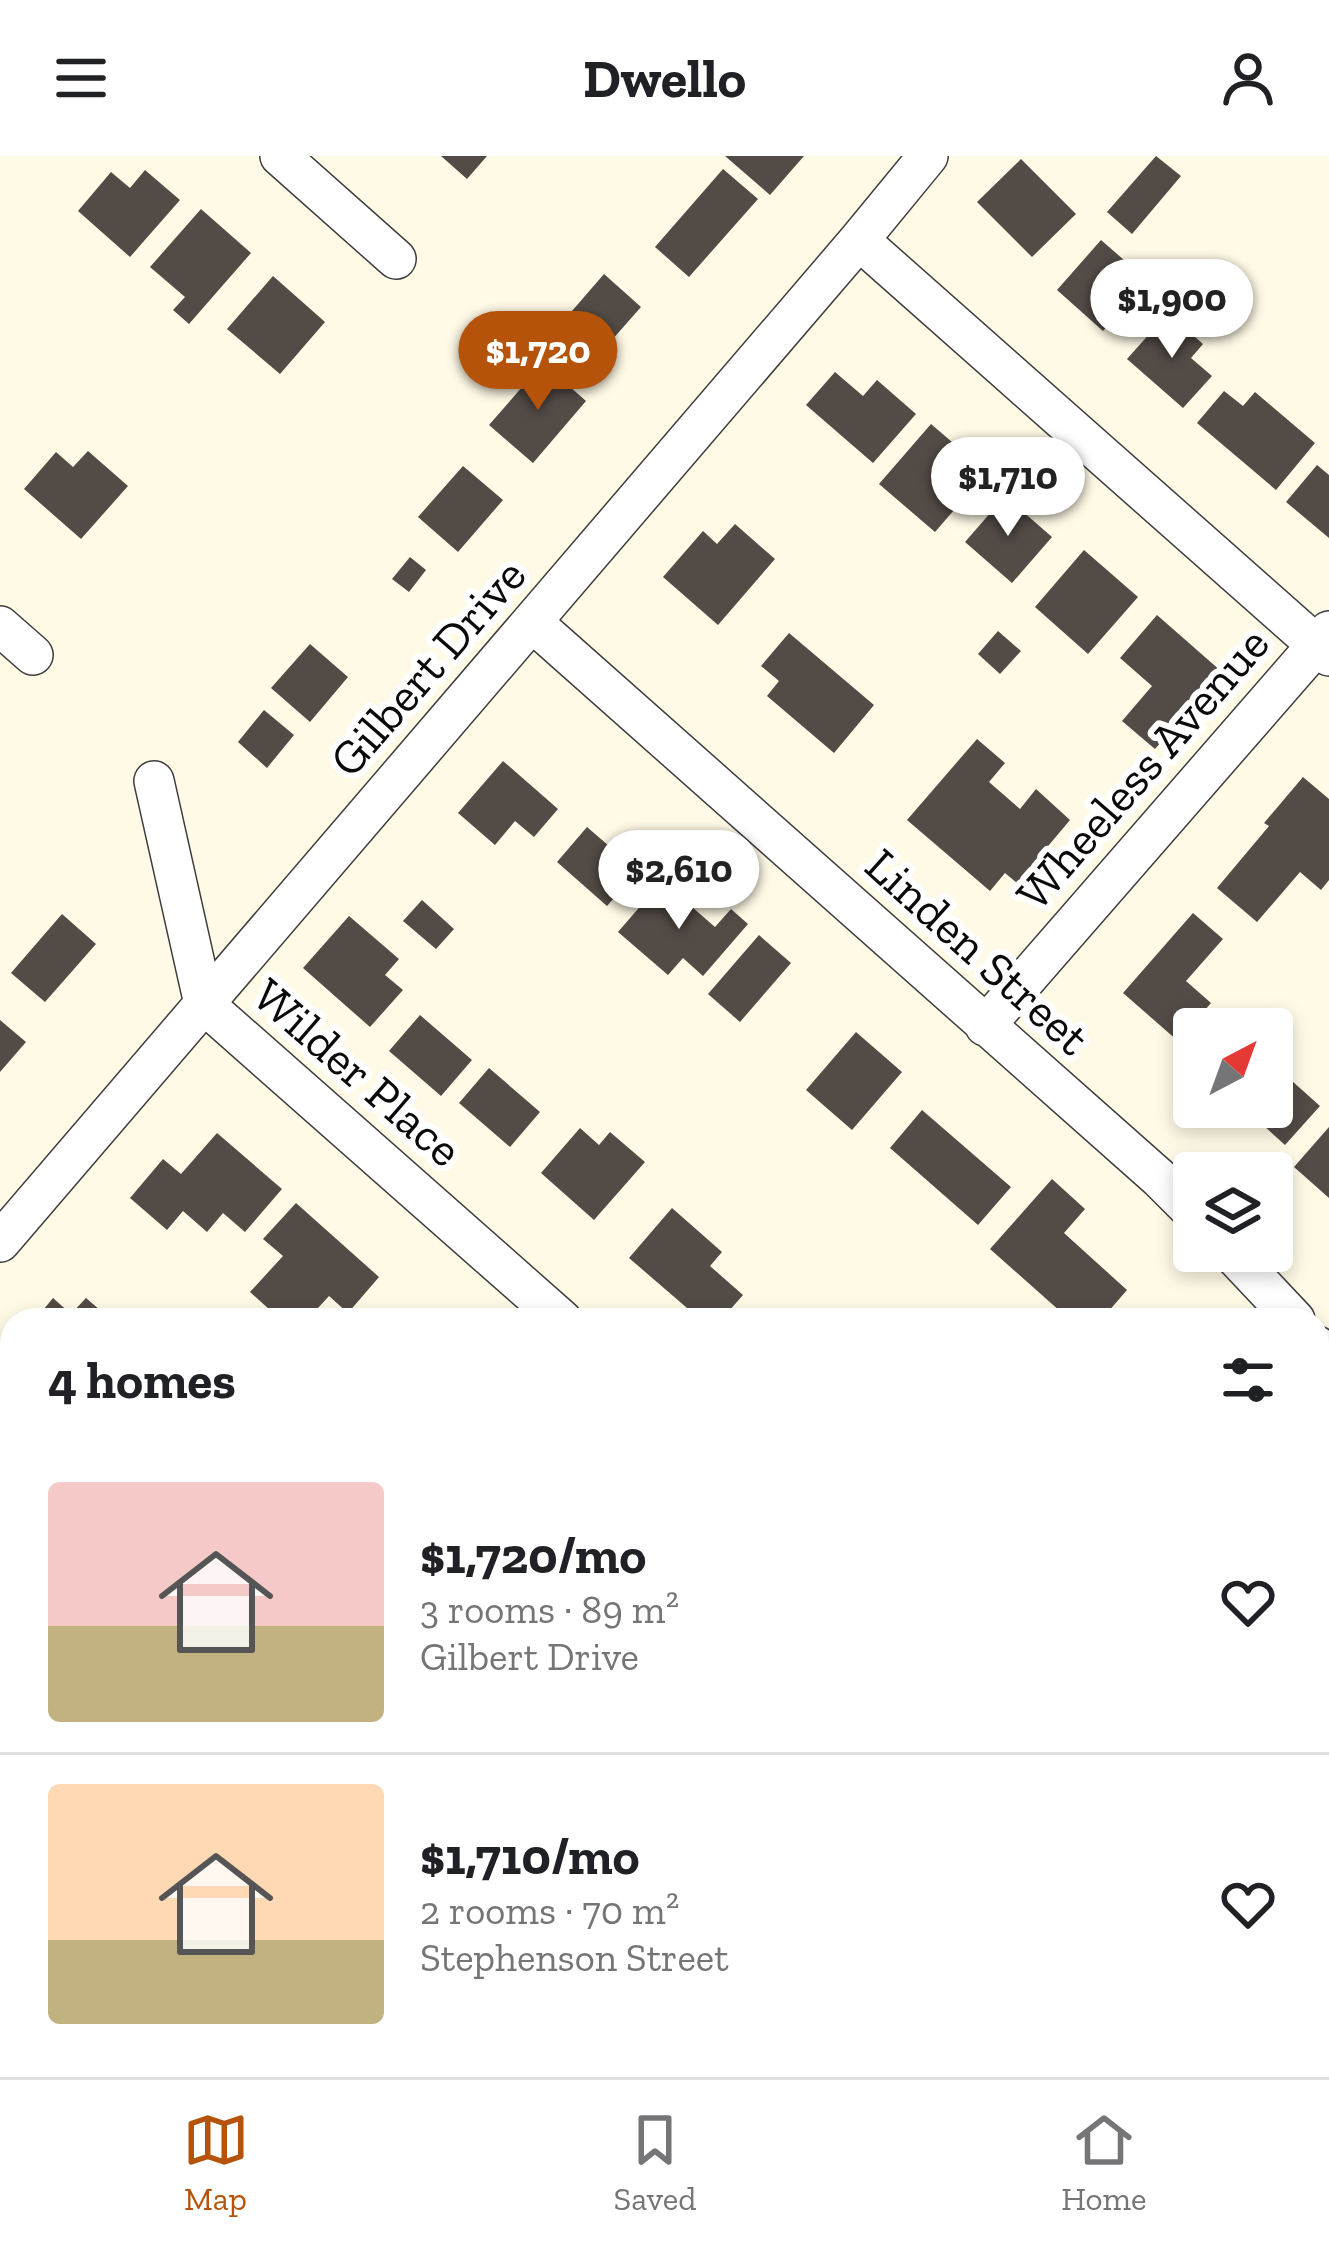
<!DOCTYPE html>
<html lang="en">
<head>
<meta charset="utf-8">
<style>
	body { margin:0; font-family:"Zilla Slab",serif; background:#f2f2f2; color:#202124; height:100vh; display:flex; flex-direction:column; font-size:45px; white-space:nowrap }
	* { box-sizing:border-box; margin:0 }
	p { font-size:39px; color:#757577 }
	.icon { flex:none; width:66px; height:66px; fill:none; stroke:currentColor; stroke-width:2; stroke-linecap:round; stroke-linejoin:round }
	.map { position:relative; flex:1; overflow:hidden }
	.details { position:absolute; left:0px; top:1152px; width:1329px; height:771px; display:flex; flex-direction:column; background:#fff; border-radius:36px 36px 0 0; box-shadow:0 6px 18px #0003 }
	.details>* { flex:none }
	.needle { width:78px; rotate:41deg }
	.tools { position:absolute; left:1173px; top:852px; display:grid; gap:24px }
	.tools a { display:grid; place-items:center; width:120px; height:120px; border-radius:12px; background:#fff; box-shadow:0 6px 18px #0003; font-size:60px }
	.price { position:absolute; translate:-50% -102px; padding:0 27px; border-radius:42px; background:#fff; color:#222; font-size:39px; line-height:78px; filter:drop-shadow(0 3px 6px #0008) }
	.price::after { content:''; position:absolute; left:50%; top:72px; width:36px; height:27px; margin-left:-18px; background:inherit; clip-path:polygon(0 0,100% 0,50% 100%) }
	.price.on { background:#b45309; color:#fff }
	ul { padding:0; list-style:none }
	li { display:flex; align-items:center; gap:36px; height:300px; padding:0 48px }
	li+li { border-top:3px solid #e0e0e0 }
	li span { display:grid; place-items:center; flex:none; width:336px; height:240px; border-radius:12px; color:#555 }
	li>.icon { margin-inline-start:auto }
	span .icon { width:144px; height:144px; fill:#fffc; stroke-width:1 }
	li b { font-size:51px }
	h2 { display:flex; justify-content:space-between; align-items:center; height:144px; padding:0 48px; font-size:51px }
	header { display:flex; justify-content:space-between; align-items:center; height:156px; padding:0 48px; background:#fff; font-size:54px; font-weight:700 }
	.tabs { display:flex; justify-content:space-around; align-items:center; height:168px; border-top:3px solid #e0e0e0; background:#fff; font-size:33px; color:#757577 }
	.tabs a { display:grid; justify-items:center; gap:6px }
	.tabs .on { color:#b45309 }
	.map>svg:first-child { display:block }
</style>
</head>
<body>
<header><svg class="icon" aria-label="menu" viewBox="0 0 24 24"><path d="M4 6h16M4 12h16M4 18h16"/></svg>Dwello<svg class="icon" aria-label="person" viewBox="0 0 24 24"><circle cx="12" cy="8" r="4"/><path d="M4 21q1-7 8-7t8 7"/></svg></header>
<div class="map">
<svg width="1329" height="1921" viewBox="0 0 1329 1921">
	<rect width="100%" height="100%" fill="#fffae6"/>
	<!-- building -->
	<path fill="#534b46" d="M441 0H487L467 23Z
		M725 0H804L770 39Z
		M1156 0 1181 20 1132 78 1107 56Z
		M1021 3 1076 58 1032 101 977 46Z
		M723 13 758 43 689 121 655 91Z
		M145 14 180 44 130 101 78 55 111 16 130 32Z
		M201 53 251 97 189 168 173 154 185 141 150 111Z
		M1101 84 1147 124 1103 175 1057 134Z
		M604 118 641 151 596 202 559 170Z
		M273 120 325 166 280 218 227 173Z
		M1168 157 1203 188 1191 202 1212 220 1183 252 1127 203Z
		M543 207 586 245 533 307 489 269Z
		M835 216 863 240 877 224 916 258 873 307 806 249Z
		M1224 235 1243 250 1255 236 1315 287 1276 334 1197 267Z
		M931 268 987 316 935 376 879 328Z
		M88 295 128 330 81 383 24 333 56 296 73 311Z
		M1317 309 1329 319V382L1286 346Z
		M463 310 503 344 458 396 418 361Z
		M1005 340 1052 381 1012 427 965 386Z
		M735 368 775 403 718 469 663 421 703 375 717 388Z
		M1084 394 1138 441 1088 498 1035 451Z
		M410 401 426 414 409 436 392 423Z
		M1157 459 1222 516 1155 593 1122 565 1152 530 1120 502Z
		M998 475 1021 495 1000 518 978 498Z
		M789 477 874 549 834 597 767 540 779 525 761 510Z
		M310 488 348 521 310 566 271 532Z
		M264 554 294 579 267 612 238 586Z
		M977 583 1005 607 989 626 1020 653 1036 633 1070 664 1017 727 1005 717 990 735 907 664Z
		M503 605 558 653 534 681 515 665 495 689 458 657Z
		M1303 621 1329 643V724L1321 734 1300 716 1257 766 1217 732 1269 670 1264 667Z
		M587 671 638 715 607 750 557 706Z
		M662 725 715 771 731 753 748 768 703 820 683 802 668 819 618 776Z
		M422 744 454 773 436 793 403 765Z
		M1193 757 1223 783 1186 825 1211 847 1178 885 1123 837Z
		M62 758 96 788 45 846 11 817Z
		M349 760 399 803 385 819 403 834 370 871 303 812Z
		M759 779 791 807 740 866 708 838Z
		M1254 856 1290 889 1273 908 1320 950 1285 989 1243 951H1272V873H1239Z
		M420 859 472 904 441 940 389 895Z
		M0 864 26 886 0 916Z
		M856 876 902 916 852 974 806 934Z
		M489 912 540 956 510 991 459 947Z
		M922 954 1011 1031 978 1069 890 992Z
		M1329 971V1042L1294 1011Z
		M580 972 599 989 610 976 645 1006 594 1064 541 1017Z
		M217 977 282 1033 245 1076 223 1057 207 1076 183 1055 167 1074 130 1042 163 1003 181 1018Z
		M1052 1023 1085 1053 1064 1077 1127 1134 1101 1164H1070L990 1093Z
		M296 1047 379 1121 348 1157 329 1140 307 1164H281L250 1136 283 1100 263 1083Z
		M672 1052 722 1096 710 1110 743 1139 721 1164H701L629 1102Z
		M53 1142 71 1158 86 1142 107 1160 104 1164H35Z
		M1317 1368 1329 1379V1417L1317 1430Z
		M0 1400 12 1411V1481L0 1470Z
		M12 1698V1784L0 1769V1707Z
		M1329 1704V1754L1317 1736V1711Z
		M85 1911H161L168 1921H91Z
		M754 1911H829L832 1921H756Z
		M864 1911H954L950 1921H866L861 1918Z"/>
	<g fill="none" stroke-linecap="round" stroke-linejoin="round">
		<defs>
			<path id="minor" d="M280 0 396 103
				M859 84 1329 500
				M532 466 1159 1022 1194 1057
				M0 470 33 499
				M154 625 204 848 562 1164
				M985 870 1329 475
				M0 1086 859 84 928 0
				M1230 1095 1295 1164
				M1317 1190 1329 1205
				M0 1291 12 1301
				M1085 1911 1088 1921"/>
		</defs>
		<!-- minor casing -->
		<use href="#minor" stroke="#3d3d3d" stroke-width="42"/>
		<!-- minor -->
		<use href="#minor" stroke="#fff" stroke-width="39"/>
	</g>
	<g text-anchor="middle" stroke-width="12" stroke-linejoin="round" paint-order="stroke">
		<!-- street labels -->
		<g font-size="48" fill="#0a0a0a" stroke="#fff">
			<text transform="translate(427 511) rotate(-49)" y="17">Gilbert Drive</text>
			<text transform="translate(1142 612) rotate(-49)" y="17">Wheeless Avenue</text>
			<text transform="translate(978 795) rotate(42)" y="17">Linden Street</text>
			<text transform="translate(358 916) rotate(41)" y="17">Wilder Place</text>
		</g>
	</g>
</svg>
<div class="tools">
<a><svg class="needle" viewBox="-14 -14 28 28"><path d="M0-13l5 13h-10z" fill="#e53935"/><path d="M0 13l5-13h-10z" fill="#757577"/></svg></a>
<a><svg class="icon" aria-label="layers" viewBox="0 0 24 24"><path d="M12 4l9 5-9 5-9-5zM3 14l9 5 9-5"/></svg></a>
</div>
<b class="price" style="left:1172px;top:205px">$1,900</b>
<b class="price on" style="left:538px;top:257px">$1,720</b>
<b class="price" style="left:1008px;top:383px">$1,710</b>
<b class="price" style="left:679px;top:776px">$2,610</b>
<section class="details">
<h2>4 homes<svg class="icon" aria-label="filters" viewBox="0 0 24 24"><path d="M4 7h16M4 17h16"/><circle cx="9" cy="7" r="2"/><circle cx="15" cy="17" r="2"/></svg></h2>
<ul>
<li><span style="background:linear-gradient(#f6c9c9 60%,#c2b280 0)"><svg class="icon" aria-label="home" viewBox="0 0 24 24"><path d="M3 11l9-7 9 7M6 9v11h12V9"/></svg></span><div><b>$1,720/mo</b><p>3 rooms · 89 m²</p><p>Gilbert Drive</p></div><svg class="icon" aria-label="heart" viewBox="0 0 24 24"><path d="M12 20l-8-8c-3-5 5-10 8-4 3-6 11-1 8 4z"/></svg></li>
<li><span style="background:linear-gradient(#ffd9b3 65%,#c2b280 0)"><svg class="icon" aria-label="home" viewBox="0 0 24 24"><path d="M3 11l9-7 9 7M6 9v11h12V9"/></svg></span><div><b>$1,710/mo</b><p>2 rooms · 70 m²</p><p>Stephenson Street</p></div><svg class="icon" aria-label="heart" viewBox="0 0 24 24"><path d="M12 20l-8-8c-3-5 5-10 8-4 3-6 11-1 8 4z"/></svg></li>
</ul>
</section>
</div>
<nav class="tabs">
<a class="on"><svg class="icon" aria-label="map" viewBox="0 0 24 24"><path d="M3 6l6-2 6 2 6-2v14l-6 2-6-2-6 2zM9 4v14M15 6v14"/></svg>Map</a>
<a><svg class="icon" aria-label="saved" viewBox="0 0 24 24"><path d="M7 4h10v16l-5-4-5 4z"/></svg>Saved</a>
<a><svg class="icon" aria-label="home" viewBox="0 0 24 24"><path d="M3 11l9-7 9 7M6 9v11h12V9"/></svg>Home</a>
</nav>
</body>
</html>
